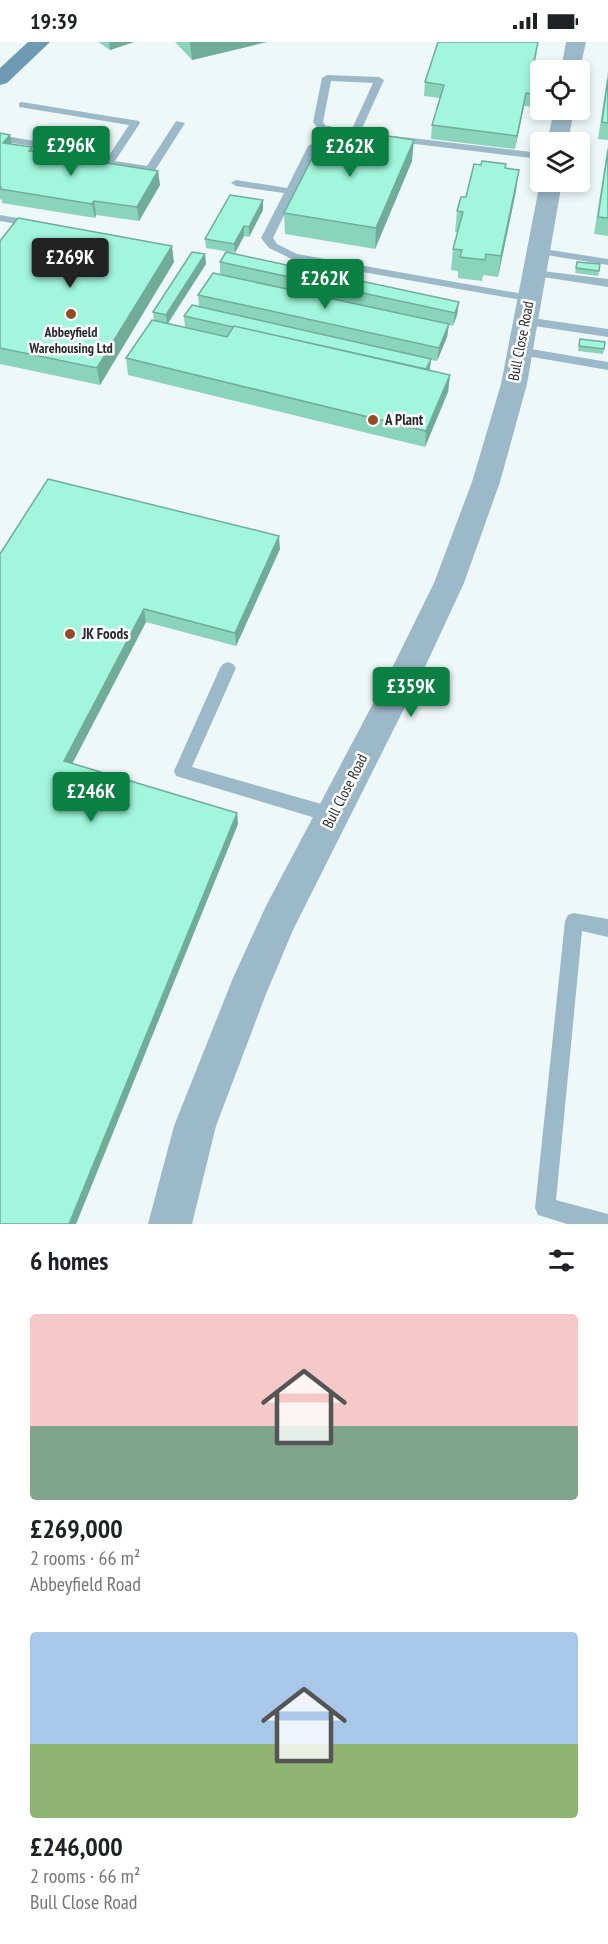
<!DOCTYPE html>
<html lang="en">
<head>
<meta charset="utf-8">
<style>
	body { margin:0; font-family:"PT Sans Narrow",sans-serif; background:#f6f6f6; color:#202124; height:100vh; display:flex; flex-direction:column; font-size:22px; white-space:nowrap }
	* { box-sizing:border-box; margin:0 }
	p { font-size:20px; color:#757577 }
	.icon { flex:none; width:33px; height:33px; fill:none; stroke:currentColor; stroke-width:2; stroke-linecap:round; stroke-linejoin:round }
	.map { position:relative; height:1182px; overflow:hidden }
	.sheet { display:flex; flex-direction:column; background:#fff; flex:1 }
	.sheet>* { flex:none }
	.controls { position:absolute; left:530px; top:18px; display:grid; gap:12px }
	.controls a { display:grid; place-items:center; width:60px; height:60px; border-radius:6px; background:#fff; box-shadow:0 3px 9px #0003; font-size:30px }
	.price { position:absolute; translate:-50% -51px; padding:0 14px; border-radius:6px; background:#0b8043; color:#fff; font-size:20px; line-height:39px; filter:drop-shadow(0 2px 3px #0008) }
	.price::after { content:''; position:absolute; left:50%; top:36px; width:18px; height:14px; margin-left:-9px; background:inherit; clip-path:polygon(0 0,100% 0,50% 100%) }
	.price.on { background:#222; color:#fff }
	ul { padding:0; list-style:none }
	li { display:grid; align-content:center; gap:12px; height:318px; padding:0 30px }
	li span { display:grid; place-items:center; height:186px; border-radius:6px; color:#555 }
	li>.icon { margin-inline-start:auto }
	span .icon { width:108px; height:108px; fill:#fffc; stroke-width:1 }
	li b { font-size:26px }
	h2 { display:flex; justify-content:space-between; align-items:center; height:72px; padding:0 30px; font-size:26px }
	.status { display:flex; justify-content:space-between; align-items:center; height:42px; padding:0 30px; background:#fff; direction:ltr }
	.status svg { height:16px; fill:currentColor }
	.map>svg:first-child { display:block }
</style>
</head>
<body>
<div class="status"><b>19:39</b><svg viewBox="0 0 49 12"><path d="M0 12V9h3v3zM5 12V6h3v6zM10 12V3h3v9zM15 12V0h3v12zM26 1h20v11H26zM47 4h2v5h-2z"/></svg></div>
<div class="map">
<svg width="608" height="1182" viewBox="0 0 608 1182">
	<rect width="100%" height="100%" fill="#eff8f9"/>
	<g fill="none" stroke-linecap="round" stroke-linejoin="round">
		<!-- lane -->
		<path fill="#9cb9ca" fill-rule="evenodd" d="M327 33 379 35 384 38 359 93 319 88 313 80 322 36ZM331 39 373 41 351 89 326 84 323 80Z
			M22 60 139 79 140 81 115 119 147 124 176 79 185 81 154 130 150 131 61 117 49 107 0 99V93L52 102 64 111 106 118 129 83 19 65V61Z
			M394 94 540 111V117L390 99V95Z
			M313 101 318 104 273 196 277 202 297 212 529 253 533 254V260L294 218 269 206 261 196 284 151 236 144 231 141 236 138 287 146 308 104Z
			M0 173 35 179 40 182 35 185 0 179Z
			M538 206 608 217V223L534 211 532 209Z
			M534 228 608 237V245L530 233 528 231Z
			M525 275 608 287V295L521 282 519 279Z
			M519 305 608 320V328L515 312 513 309Z
			M228 620 233 622 236 626 192 725 332 765 338 768 340 773 338 778 332 781 176 734 174 729 220 626 223 622Z
			M574 871 608 877V895L582 889 556 1158 608 1172V1182H567L538 1173 535 1166 565 879 568 873Z"/>
		<!-- street -->
		<path fill="#9cb9ca" fill-rule="evenodd" d="M566 0H586L579 31V28H561Z
			M554 68H574L568 100H547Z
			M540 140H562L527 342 500 440 464 541 425 625 293 888 266 952 216 1084 192 1182H148L174 1084 233 936 266 864 395 620 434 541 472 440 501 342Z"/>
		<!-- secondary -->
		<path fill="#6e9ab4" fill-rule="evenodd" d="M28 0H50L7 41 0 43V26Z"/>
	</g>
	<!-- wall -->
	<path fill="#8ad4bc" d="M98 0H134L110 8Z
		M175 0H267L192 18Z
		M537 10 532 33 538 47 534 65 524 64 515 107 431 97 432 83 440 56 424 54 425 40Z
		M608 29V98L598 97Z
		M0 91 12 102 32 105 33 110 158 129 160 143 139 179 96 173 95 176 2 161V158L0 157Z
		M608 103V194L594 192Z
		M412 119 375 207 285 192 284 171Z
		M505 126 516 149 498 235 483 233 482 239 458 236V229L451 228 453 207 458 190H455L457 169Z
		M263 158V168L249 195 244 194 235 211 206 206 205 197Z
		M0 199 174 220 100 343 0 322Z
		M205 212 206 222 168 282 185 286 184 274 199 265 198 253 220 232V220L459 260 457 273 453 284 449 283 447 295 437 319 431 318 430 328 450 333 448 350 425 405 128 333 126 316 154 279 153 270Z
		M577 220 599 229 598 234 575 231Z
		M580 297 604 307 603 312 578 309Z
		M280 507 236 604 146 580 72 721 237 771 238 782 76 1182 0 512Z"/>
	<!-- shaded-wall -->
	<path fill="#71ac99" d="M109 0H134L110 8Z
		M190 0H267L192 18Z
		M526 51 524 64 515 107 517 94Z
		M10 93 13 107 3 101Z
		M414 98 412 119 375 207 376 186Z
		M519 128 516 149 498 235 501 214Z
		M158 129 160 143 139 179 137 165Z
		M263 158V168L249 195V185Z
		M94 159 96 173 95 176 92 162Z
		M244 184V194L235 211 234 202Z
		M172 204 174 220 100 343 97 326Z
		M205 212 206 222 167 282 166 273Z
		M459 260 457 273 453 284 455 271Z
		M449 282 447 295 437 319 439 306Z
		M431 317 429 331 425 329Z
		M450 333 448 350 425 405 426 389Z
		M279 494 280 507 236 604 235 591Z
		M144 567 146 580 68 730 64 719Z
		M237 771 238 782 76 1182H69Z"/>
	<!-- building -->
	<path fill="#a1f6db" stroke="#71ac99" stroke-width="1.5" d="M438 0H538L531 33 540 34 536 52 526 51 517 94 432 83 444 43 425 40Z
		M608 37V81L602 80Z
		M328 85 414 98 376 186 284 171Z
		M0 91 10 93 3 101 32 105 29 109 158 129 137 165 94 159 92 162 0 147 1 145 0 144Z
		M608 108V176L598 175Z
		M482 119 506 122 505 126 519 128 501 214 486 212 485 218 460 215 462 208 453 207 463 170 457 169 461 155H466L474 122 481 123Z
		M230 153 263 158 249 185 244 184 234 202 205 197Z
		M18 176 172 204 97 326 0 306V199Z
		M192 210 205 212 166 273 153 270Z
		M226 210 459 260 455 271 220 220Z
		M577 220 600 222 599 229 576 226Z
		M213 231 449 282 439 306 198 253Z
		M192 263 431 317 426 327 234 284 233 285 184 274Z
		M152 278 227 295 234 284 450 333 426 389 126 316Z
		M580 297 605 300 604 307 579 304Z
		M48 437 279 494 235 591 144 567 64 719 237 771 69 1182H0V512Z"/>
	<!-- markers -->
	<g fill="#934c26" stroke="#fff" stroke-width="2">
		<circle cx="71" cy="272" r="6"/>
		<circle cx="373" cy="378" r="6"/>
		<circle cx="70" cy="592" r="6"/>
	</g>
	<g text-anchor="middle" stroke-width="5" stroke-linejoin="round" paint-order="stroke">
		<!-- far-poi labels -->
		<g font-size="14" font-weight="bold" fill="#282b2c" stroke="#fff">
			<text x="71" y="295">Abbeyfield<tspan x="71" dy="16">Warehousing Ltd</tspan></text>
		</g>
		<!-- street labels -->
		<g font-size="15" fill="#282b2c" stroke="#fff">
			<text transform="translate(521 299) rotate(-79)" y="5">Bull Close Road</text>
			<text transform="translate(345 749) rotate(-63)" y="5">Bull Close Road</text>
		</g>
		<!-- poi labels -->
		<g font-size="15" font-weight="bold" fill="#282b2c" stroke="#fff" text-anchor="start">
			<text x="385" y="383">A Plant</text>
			<text x="82" y="597">JK Foods</text>
		</g>
	</g>
</svg>
<div class="controls">
<a><svg class="icon" aria-label="locate" viewBox="0 0 24 24"><circle cx="12" cy="12" r="6"/><path d="M12 2v4M12 18v4M2 12h4M18 12h4"/></svg></a>
<a><svg class="icon" aria-label="layers" viewBox="0 0 24 24"><path d="M12 4l9 5-9 5-9-5zM3 14l9 5 9-5"/></svg></a>
</div>
<b class="price" style="left:71px;top:135px">£296K</b>
<b class="price" style="left:350px;top:136px">£262K</b>
<b class="price on" style="left:70px;top:247px">£269K</b>
<b class="price" style="left:325px;top:268px">£262K</b>
<b class="price" style="left:411px;top:676px">£359K</b>
<b class="price" style="left:91px;top:781px">£246K</b>
</div>
<section class="sheet">
<h2>6 homes<svg class="icon" aria-label="filters" viewBox="0 0 24 24"><path d="M4 7h16M4 17h16"/><circle cx="9" cy="7" r="2"/><circle cx="15" cy="17" r="2"/></svg></h2>
<ul>
<li><span style="background:linear-gradient(#f6c9c9 60%,#7fa58c 0)"><svg class="icon" aria-label="home" viewBox="0 0 24 24"><path d="M3 11l9-7 9 7M6 9v11h12V9"/></svg></span><div><b>£269,000</b><p>2 rooms · 66 m²</p><p>Abbeyfield Road</p></div></li>
<li><span style="background:linear-gradient(#a9c7e8 60%,#8fb573 0)"><svg class="icon" aria-label="home" viewBox="0 0 24 24"><path d="M3 11l9-7 9 7M6 9v11h12V9"/></svg></span><div><b>£246,000</b><p>2 rooms · 66 m²</p><p>Bull Close Road</p></div></li>
</ul>
</section>
</body>
</html>
